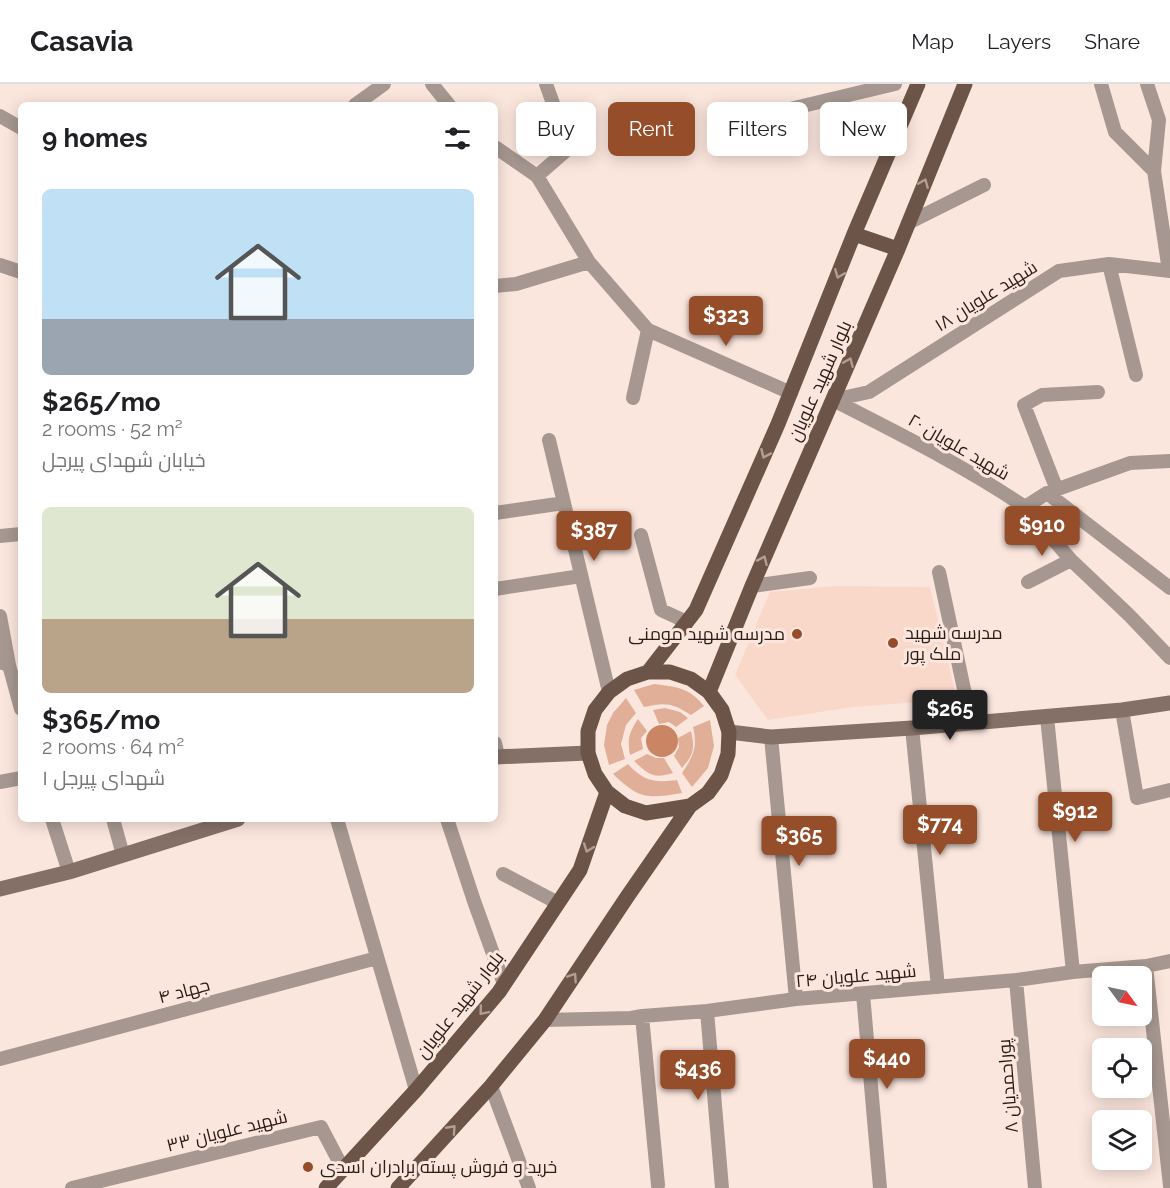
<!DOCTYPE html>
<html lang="en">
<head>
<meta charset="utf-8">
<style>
	body { margin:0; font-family:Raleway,Cairo,sans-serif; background:#f6f6f6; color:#202124; height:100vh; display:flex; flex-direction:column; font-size:22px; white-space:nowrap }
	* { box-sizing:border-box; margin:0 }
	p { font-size:20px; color:#757577 }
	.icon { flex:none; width:33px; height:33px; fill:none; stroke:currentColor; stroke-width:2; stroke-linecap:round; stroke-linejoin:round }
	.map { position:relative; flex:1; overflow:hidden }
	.sheet { position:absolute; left:18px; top:18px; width:480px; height:720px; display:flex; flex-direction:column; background:#fff; border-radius:9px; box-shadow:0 3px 15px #0003 }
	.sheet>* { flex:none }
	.top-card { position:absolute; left:516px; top:18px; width:564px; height:54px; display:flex; gap:12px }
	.needle { width:39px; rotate:123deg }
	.controls { position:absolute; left:1092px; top:882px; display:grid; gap:12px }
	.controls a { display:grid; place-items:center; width:60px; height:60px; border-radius:9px; background:#fff; box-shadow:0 3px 15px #0003; font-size:30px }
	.price { position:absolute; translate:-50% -51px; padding:0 14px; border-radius:6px; background:#954e29; color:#fff; font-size:20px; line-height:39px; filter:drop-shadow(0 2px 3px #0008) }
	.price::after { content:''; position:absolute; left:50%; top:36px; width:18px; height:14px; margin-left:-9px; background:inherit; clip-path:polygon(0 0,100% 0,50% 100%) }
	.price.active { background:#222; color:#fff }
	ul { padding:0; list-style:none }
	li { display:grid; align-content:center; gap:12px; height:318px; padding:0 24px }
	li span { display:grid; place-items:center; height:186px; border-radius:9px; color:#555 }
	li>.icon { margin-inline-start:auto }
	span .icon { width:108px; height:108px; fill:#fffc; stroke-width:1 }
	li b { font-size:26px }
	h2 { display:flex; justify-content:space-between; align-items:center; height:72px; padding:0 24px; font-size:26px }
	.pill { padding:0 21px; border-radius:9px; background:#fff; box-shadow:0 3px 15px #0003; font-size:21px; line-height:54px }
	.pill.active { background:#954e29; color:#fff }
	header { display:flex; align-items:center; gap:36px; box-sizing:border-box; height:84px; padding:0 30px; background:#fff; border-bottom:2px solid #e0e0e0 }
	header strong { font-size:28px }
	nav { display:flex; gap:33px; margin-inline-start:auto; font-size:21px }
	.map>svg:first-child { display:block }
</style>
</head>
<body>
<header>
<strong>Casavia</strong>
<nav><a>Map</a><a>Layers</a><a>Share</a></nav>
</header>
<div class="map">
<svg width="1170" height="1104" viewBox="0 0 1170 1104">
	<rect width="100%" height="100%" fill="#fbe6dd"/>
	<!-- built -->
	<path fill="#fad8c9" d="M834 502 930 503 957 615 853 623 768 636 735 591 770 508Z"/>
	<!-- green -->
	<path fill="#e1af98" d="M654 600C676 603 689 603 704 622L691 631C673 619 665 618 644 623L634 606Z
		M626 614 636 629 626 641 621 660 625 675 609 681 604 661 607 641 613 629Z
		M665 624 680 628 688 634 676 643 669 638 659 640 653 626Z
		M638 635 647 647 641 654 643 665 630 671C627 655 629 649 638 635Z
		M710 636 714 662 708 684 692 703 682 689C693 673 698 663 693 643Z
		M691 647C695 665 694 670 682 684L674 672 679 663 678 654Z
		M647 670 656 674H664L673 689C653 695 649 691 634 677Z
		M628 680C643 697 655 699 677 696L682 709C647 715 639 715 613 690Z"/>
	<!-- water -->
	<path fill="#c98564" d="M646 657a16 16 0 1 1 32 0a16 16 0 1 1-32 0Z"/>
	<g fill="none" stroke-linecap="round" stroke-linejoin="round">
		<!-- street -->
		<path stroke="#a69891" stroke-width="14" d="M432 0 449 21
			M1101 0 1115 48 1154 87 1169 187
			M1147 0 1159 36 1154 87
			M355 21 384 0
			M769 30 895 0
			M0 32 21 44
			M495 63 537 92 589 178 648 246 791 309
			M537 92 569 64 546 0
			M908 139 984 101
			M1109 180 1136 291
			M0 181 21 188
			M495 202 516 200 589 178
			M633 314 648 246
			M833 316C898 349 964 382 1025 423L1047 409 1130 379 1170 377
			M833 316 869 308 1059 187 1109 180 1170 187
			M549 356 609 608
			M1057 406 1024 321 1042 311 1098 308
			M1047 409 1170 504
			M1025 423 1071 476 1129 531 1170 574
			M495 429 564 419
			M641 451 661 526 687 538
			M0 452 21 450
			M939 488 971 638
			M1028 498 1071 476
			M752 502 810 494
			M495 505 581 492
			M0 532 9 581
			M0 578 9 581 21 625
			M1122 626 1137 714 1170 706
			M1047 633 1073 888
			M912 644 938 903
			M771 653 796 915
			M495 659 498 672
			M0 698 21 694
			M52 735 69 788
			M113 735 123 771
			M337 735 416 1006
			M447 735 474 817 504 900
			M503 790 558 819
			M1146 882 1170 1102
			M1016 896 1035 1104
			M863 910 880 1104
			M707 927 722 1104
			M642 932 658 1101
			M545 936 631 934 642 932 707 927 796 915 1016 896 1073 888 1146 882 1170 877
			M0 975 377 874
			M491 1002 529 1104
			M72 1104 321 1043 343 1085"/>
		<!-- secondary -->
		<path stroke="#857067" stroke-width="15" d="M729 648 771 653 912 644 1122 626 1170 619
			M495 673 588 669
			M0 805 69 788 238 735"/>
		<!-- primary -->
		<path stroke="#6d5449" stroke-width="15" d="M854 150 898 165
			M648 588 696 526 778 340 854 150 918 0
			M709 608 752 502 898 165 965 0
			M326 1104 416 1006 499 908 580 786 607 708
			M398 1104 491 1002 545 936 627 813 690 722 708 709 721 691 728 670 729 648 722 626 709 608 691 595 670 588H648L627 595 609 608 595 626 588 647V669L595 690 607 708 625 722 646 729 690 722"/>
	</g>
	<!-- one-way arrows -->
	<defs><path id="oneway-chevron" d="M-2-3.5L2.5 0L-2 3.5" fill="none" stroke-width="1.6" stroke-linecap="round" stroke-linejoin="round" transform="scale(1.5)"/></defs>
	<g stroke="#b49d93">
		<use href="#oneway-chevron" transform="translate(924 99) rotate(-67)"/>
		<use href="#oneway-chevron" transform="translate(839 190) rotate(112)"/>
		<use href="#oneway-chevron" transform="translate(849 278) rotate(-67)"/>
		<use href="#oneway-chevron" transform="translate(765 370) rotate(114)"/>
		<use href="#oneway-chevron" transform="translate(763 476) rotate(-66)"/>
		<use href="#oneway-chevron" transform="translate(588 764) rotate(110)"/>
		<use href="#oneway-chevron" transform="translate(573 893) rotate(-56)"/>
		<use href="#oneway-chevron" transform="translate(483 927) rotate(130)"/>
		<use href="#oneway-chevron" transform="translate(452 1045) rotate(-48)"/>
	</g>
	<!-- markers -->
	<g fill="#954e29" stroke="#fbe6dd" stroke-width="2">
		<circle cx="797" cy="550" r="6"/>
		<circle cx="893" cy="559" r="6"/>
		<circle cx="308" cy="1083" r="6"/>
	</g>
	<g text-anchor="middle" stroke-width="6" stroke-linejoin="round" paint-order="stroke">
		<!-- street labels -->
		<g font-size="18" fill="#281c16" stroke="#fbe6dd">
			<text transform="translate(986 212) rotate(-32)" y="6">شهید علویان ۱۸</text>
			<text transform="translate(820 297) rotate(-66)" y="6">بلوار شهید علویان</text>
			<text transform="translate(959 363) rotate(30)" y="6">شهید علویان ۲۰</text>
			<text transform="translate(856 892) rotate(-5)" y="6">شهید علویان ۲۴</text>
			<text transform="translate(184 907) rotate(-15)" y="6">جهاد ۴</text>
			<text transform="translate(460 921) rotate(-52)" y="6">بلوار شهید علویان</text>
			<text transform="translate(1008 1002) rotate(-95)" y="6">پوراحمدیان ۸</text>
			<text transform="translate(227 1047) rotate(-14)" y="6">شهید علویان ۳۳</text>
		</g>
		<!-- poi labels -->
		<g font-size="18" fill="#281c16" stroke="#fbe6dd" text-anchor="start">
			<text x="905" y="555">مدرسه شهید<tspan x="905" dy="21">ملک پور</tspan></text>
			<text x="785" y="556" text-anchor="end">مدرسه شهید مومنی</text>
			<text x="320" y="1089">خرید و فروش پسته برادران اسدی</text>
		</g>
	</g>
</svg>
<div class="controls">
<a><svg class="needle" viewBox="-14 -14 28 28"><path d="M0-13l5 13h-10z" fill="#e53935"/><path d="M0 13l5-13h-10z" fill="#757577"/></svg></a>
<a><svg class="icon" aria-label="locate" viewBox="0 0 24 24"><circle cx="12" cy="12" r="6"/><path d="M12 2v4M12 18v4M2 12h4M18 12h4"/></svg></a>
<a><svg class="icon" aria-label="layers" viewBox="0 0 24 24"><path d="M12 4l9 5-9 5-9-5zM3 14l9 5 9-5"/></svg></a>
</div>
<b class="price" style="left:726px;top:263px">$323</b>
<b class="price" style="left:1042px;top:473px">$910</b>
<b class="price" style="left:594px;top:478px">$387</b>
<b class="price active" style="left:950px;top:657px">$265</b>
<b class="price" style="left:1075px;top:759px">$912</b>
<b class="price" style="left:940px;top:772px">$774</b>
<b class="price" style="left:799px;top:783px">$365</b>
<b class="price" style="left:887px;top:1006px">$440</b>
<b class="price" style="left:698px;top:1017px">$436</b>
<div class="top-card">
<a class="pill">Buy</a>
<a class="pill active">Rent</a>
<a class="pill">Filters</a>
<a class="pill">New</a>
</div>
<section class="sheet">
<h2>9 homes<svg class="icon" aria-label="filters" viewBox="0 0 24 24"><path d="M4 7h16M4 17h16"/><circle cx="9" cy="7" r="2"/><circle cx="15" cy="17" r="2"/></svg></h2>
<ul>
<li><span style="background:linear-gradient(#bfe0f5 70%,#9aa5b1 0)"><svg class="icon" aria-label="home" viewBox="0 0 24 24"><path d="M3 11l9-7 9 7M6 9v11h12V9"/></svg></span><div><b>$265/mo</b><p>2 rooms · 52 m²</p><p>خیابان شهدای پیرجل</p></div></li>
<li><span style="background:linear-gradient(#dfe7d0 60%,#b9a48a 0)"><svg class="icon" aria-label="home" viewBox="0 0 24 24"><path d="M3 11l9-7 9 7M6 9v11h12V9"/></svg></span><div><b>$365/mo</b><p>2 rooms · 64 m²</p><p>شهدای ‍‍‍‍‍‍پیرجل ۱</p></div></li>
</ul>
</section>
</div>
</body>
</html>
